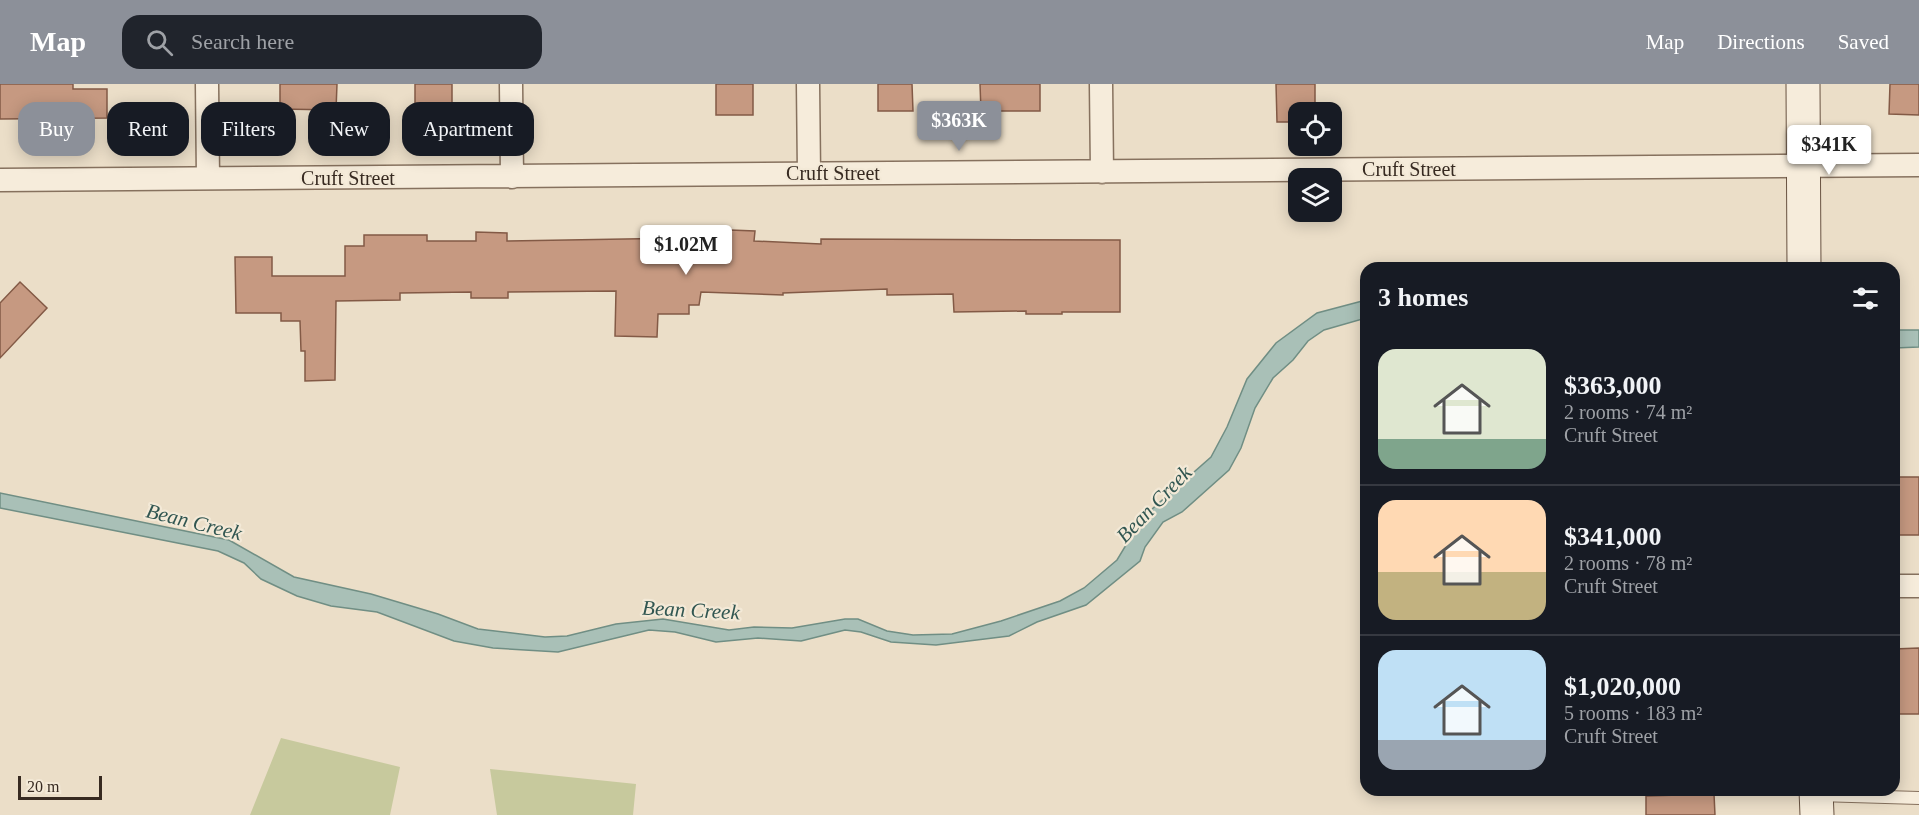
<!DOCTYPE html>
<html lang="en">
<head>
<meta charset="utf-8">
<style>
	body { margin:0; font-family:"Times New Roman",serif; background:#20242c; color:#f1f3f6; height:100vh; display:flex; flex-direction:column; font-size:22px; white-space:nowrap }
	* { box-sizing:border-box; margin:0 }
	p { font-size:20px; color:#9ea1a6 }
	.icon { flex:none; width:33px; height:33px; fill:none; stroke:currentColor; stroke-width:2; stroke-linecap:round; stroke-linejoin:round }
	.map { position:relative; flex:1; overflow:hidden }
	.details { position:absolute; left:1360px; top:178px; width:540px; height:534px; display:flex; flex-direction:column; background:#171b24; border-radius:18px; box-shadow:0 3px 15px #0003 }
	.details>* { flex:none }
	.hud { position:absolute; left:18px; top:18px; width:570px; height:54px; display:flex; gap:12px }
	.tools { position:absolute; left:1288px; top:18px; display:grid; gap:12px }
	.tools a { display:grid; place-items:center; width:54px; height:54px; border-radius:12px; background:#171b24; box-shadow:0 3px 15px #0003; font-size:30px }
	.scale { position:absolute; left:18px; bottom:15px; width:84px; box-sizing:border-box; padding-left:6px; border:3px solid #372a21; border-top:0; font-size:16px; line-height:21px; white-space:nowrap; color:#372a21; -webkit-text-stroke:4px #f3e9d7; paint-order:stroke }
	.price { position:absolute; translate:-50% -51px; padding:0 14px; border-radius:6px; background:#fff; color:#222; font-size:20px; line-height:39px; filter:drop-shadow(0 2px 3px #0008) }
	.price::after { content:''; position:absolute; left:50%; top:36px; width:18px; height:14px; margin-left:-9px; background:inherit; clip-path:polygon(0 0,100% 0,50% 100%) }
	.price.current { background:#8c9099; color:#fff }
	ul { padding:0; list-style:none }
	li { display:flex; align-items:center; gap:18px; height:150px; padding:0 18px }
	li+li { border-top:2px solid #363941 }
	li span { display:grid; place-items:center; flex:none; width:168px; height:120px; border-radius:18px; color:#555 }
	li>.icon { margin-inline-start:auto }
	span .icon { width:72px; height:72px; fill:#fffc; stroke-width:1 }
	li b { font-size:26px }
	h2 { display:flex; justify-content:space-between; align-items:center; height:72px; padding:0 18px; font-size:26px }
	.chip { padding:0 21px; border-radius:18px; background:#171b24; box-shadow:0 3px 15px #0003; font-size:21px; line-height:54px }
	.chip.current { background:#8c9099; color:#fff }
	header { display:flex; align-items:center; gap:36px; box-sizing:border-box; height:84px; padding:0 30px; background:#8c9099; color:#fff }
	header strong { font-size:28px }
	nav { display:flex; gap:33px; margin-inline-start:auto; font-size:21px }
	.search { width:420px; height:54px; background:#20242c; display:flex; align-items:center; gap:15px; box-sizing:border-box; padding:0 21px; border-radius:18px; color:#9ea1a6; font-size:22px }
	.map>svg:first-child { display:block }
</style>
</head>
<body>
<header>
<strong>Map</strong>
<div class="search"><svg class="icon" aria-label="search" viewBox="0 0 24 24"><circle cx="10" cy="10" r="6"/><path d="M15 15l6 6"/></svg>Search here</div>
<nav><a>Map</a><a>Directions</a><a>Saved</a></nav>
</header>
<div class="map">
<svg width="1919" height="731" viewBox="0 0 1919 731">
	<rect width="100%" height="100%" fill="#ebdec8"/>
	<!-- green -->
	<path fill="#c7c99d" d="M281 654 400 683 390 731H250Z
		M490 685 636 700 633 731H497Z"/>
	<!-- water -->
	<path fill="#a9c0b7" stroke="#708e84" stroke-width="1.5" d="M1366 216V234L1324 246 1308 257 1293 276 1273 294 1255 324 1241 364 1229 386 1182 428 1163 438 1145 463 1140 477 1086 521 1037 538 1009 552 936 561 891 558 861 548 845 546 801 557 758 554 716 558 675 548 649 546 558 568 493 564 454 557 377 528 331 522 297 512 261 495 244 479 218 467 0 424V409L229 456 294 493 371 510 438 530 478 545 545 553 567 552 616 540 663 535 729 546 754 543 792 544 845 535H858L887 547 913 551 952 550 1001 537 1060 517 1084 504 1117 476 1143 433 1211 373 1227 343 1247 295 1276 259 1317 229Z
		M1895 246H1919V263L1895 264Z"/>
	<!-- building -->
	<path fill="#c69981" stroke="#835a46" stroke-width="1.5" d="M0 0H73V5H107V34L0 35Z
		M280 0H337L336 26 280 25Z
		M415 0H452V36H415Z
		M716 0H753V31H716Z
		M878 0H912L913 27H878Z
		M980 0H1040V27H981Z
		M1276 0H1315V23H1308V28H1299V38H1277Z
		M1890 0H1919V31L1889 30Z
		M730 146 755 147 754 157 821 160V155L1120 156V228H1062V230H1026V227L954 228 953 210 887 211V205L783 209V211L701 208 699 221H689V230H658L657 253 615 252 616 207 508 208V214H471V208L400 209V216L336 217 335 296 305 297V267H301L300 237H281V229H236L235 173H272V192H345V162H364V151H427V157H476V148L507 149V157L683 154V161H729Z
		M20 198 47 224 0 274V219Z
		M1894 393H1919V451H1894Z
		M1919 564V630H1894V565Z
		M1714 710 1715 731H1646V712Z"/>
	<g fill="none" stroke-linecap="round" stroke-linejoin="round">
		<defs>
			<path id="lane" d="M1818 711 1919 714"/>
			<path id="street" d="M207 0 208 94
				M511 0 512 93
				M808 0 809 89
				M1101 0 1102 88
				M0 96 1919 81
				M1894 502H1919"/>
			<path id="secondary" d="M1803 0 1804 184
				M1816 706 1817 731"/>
		</defs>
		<!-- lane casing -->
		<use href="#lane" stroke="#86715e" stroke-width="14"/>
		<!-- street casing -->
		<use href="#street" stroke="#86715e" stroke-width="25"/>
		<!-- secondary casing -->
		<use href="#secondary" stroke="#685241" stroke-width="35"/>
		<!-- lane -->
		<use href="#lane" stroke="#f6ecdb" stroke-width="12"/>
		<!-- street -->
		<use href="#street" stroke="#f6ecdb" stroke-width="22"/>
		<!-- secondary -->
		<use href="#secondary" stroke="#f6ecdb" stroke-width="33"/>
	</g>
	<g text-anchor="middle" stroke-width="4.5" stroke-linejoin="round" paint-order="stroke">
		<!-- street labels -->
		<g font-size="20" fill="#372a21" stroke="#f3e9d7">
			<text x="1409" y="92">Cruft Street</text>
			<text x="833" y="96">Cruft Street</text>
			<text x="348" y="101">Cruft Street</text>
		</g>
		<!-- water labels -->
		<g font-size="21" font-style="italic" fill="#315651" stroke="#f3e9d7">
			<text transform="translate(1154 420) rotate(-46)" y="7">Bean Creek</text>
			<text transform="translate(194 438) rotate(14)" y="7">Bean Creek</text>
			<text transform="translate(691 526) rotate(3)" y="7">Bean Creek</text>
		</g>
	</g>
</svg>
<div class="tools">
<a><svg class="icon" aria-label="locate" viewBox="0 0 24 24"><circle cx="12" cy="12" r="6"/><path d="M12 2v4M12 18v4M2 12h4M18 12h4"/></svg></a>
<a><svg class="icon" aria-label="layers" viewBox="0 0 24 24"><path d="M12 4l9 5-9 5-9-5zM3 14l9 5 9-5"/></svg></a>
</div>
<div class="scale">20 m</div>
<b class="price current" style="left:959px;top:68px">$363K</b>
<b class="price" style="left:1829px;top:92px">$341K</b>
<b class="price" style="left:686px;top:192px">$1.02M</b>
<div class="hud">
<a class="chip current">Buy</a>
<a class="chip">Rent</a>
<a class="chip">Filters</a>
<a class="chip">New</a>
<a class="chip">Apartment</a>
</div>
<section class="details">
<h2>3 homes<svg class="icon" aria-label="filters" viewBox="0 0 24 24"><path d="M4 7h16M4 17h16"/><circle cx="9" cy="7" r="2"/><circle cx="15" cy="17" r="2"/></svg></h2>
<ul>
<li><span style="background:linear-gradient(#dfe7d0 75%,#7fa58c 0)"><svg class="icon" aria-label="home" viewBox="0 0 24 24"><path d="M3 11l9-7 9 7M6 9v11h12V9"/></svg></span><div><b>$363,000</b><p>2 rooms · 74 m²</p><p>Cruft Street</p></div></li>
<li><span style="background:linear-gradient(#ffd9b3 60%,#c2b280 0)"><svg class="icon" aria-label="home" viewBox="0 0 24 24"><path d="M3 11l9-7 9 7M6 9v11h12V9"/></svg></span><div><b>$341,000</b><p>2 rooms · 78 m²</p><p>Cruft Street</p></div></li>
<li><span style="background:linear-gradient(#bfe0f5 75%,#9aa5b1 0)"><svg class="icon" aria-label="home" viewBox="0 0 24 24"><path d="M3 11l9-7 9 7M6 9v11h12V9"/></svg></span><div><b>$1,020,000</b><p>5 rooms · 183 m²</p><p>Cruft Street</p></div></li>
</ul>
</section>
</div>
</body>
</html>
